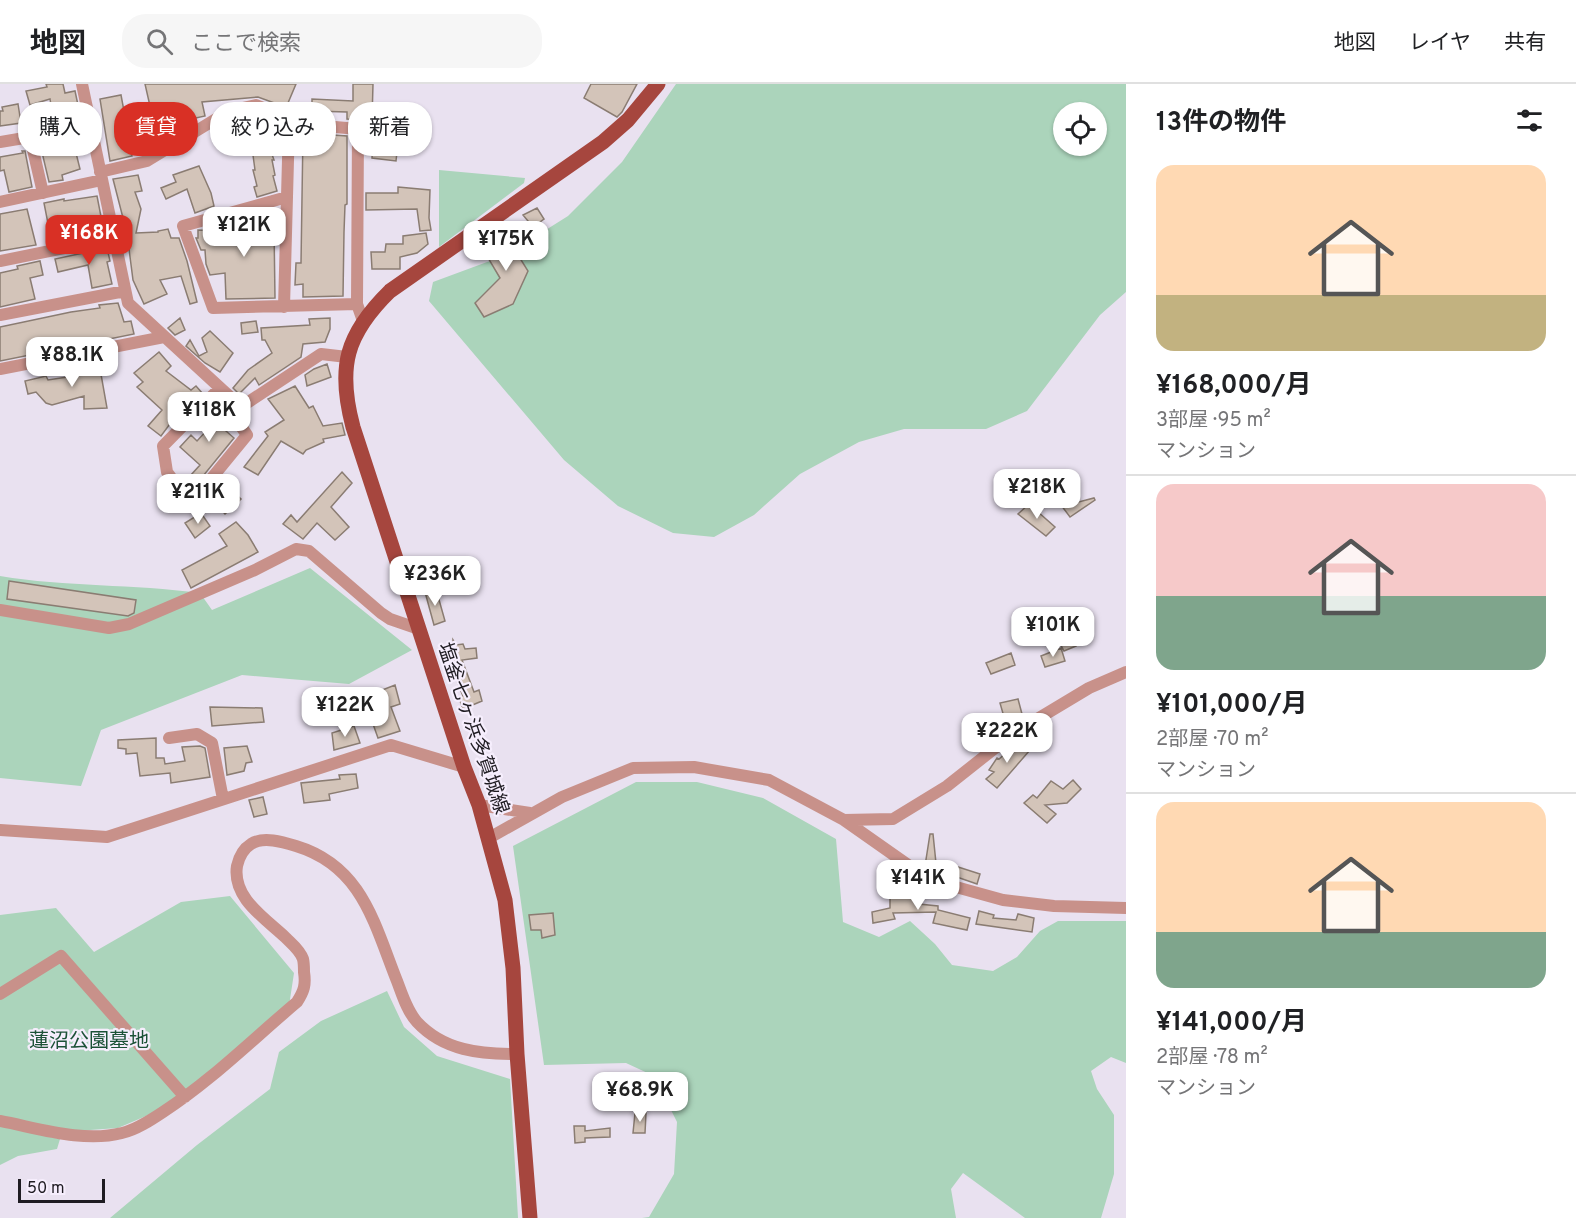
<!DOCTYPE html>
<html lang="ja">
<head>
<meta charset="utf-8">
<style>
	body { margin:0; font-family:Overpass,"Noto Sans JP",sans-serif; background:#f6f6f6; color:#202124; height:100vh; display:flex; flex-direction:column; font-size:22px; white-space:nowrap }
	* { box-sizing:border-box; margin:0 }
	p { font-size:20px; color:#757577 }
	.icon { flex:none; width:33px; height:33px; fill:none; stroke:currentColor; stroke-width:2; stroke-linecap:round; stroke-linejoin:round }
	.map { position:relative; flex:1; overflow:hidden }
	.panel { display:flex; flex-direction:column; background:#fff; width:450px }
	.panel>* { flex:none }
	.guide { position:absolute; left:18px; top:18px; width:570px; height:54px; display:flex; gap:12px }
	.buttons { position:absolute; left:1053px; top:18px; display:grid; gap:12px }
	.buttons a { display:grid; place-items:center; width:54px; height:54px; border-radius:50%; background:#fff; box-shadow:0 2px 4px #0004; font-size:30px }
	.scale { position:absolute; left:18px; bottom:15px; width:87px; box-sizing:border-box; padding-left:6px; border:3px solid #1f1c22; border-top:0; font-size:16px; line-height:21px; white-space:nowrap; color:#1f1c22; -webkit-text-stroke:4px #f6eefd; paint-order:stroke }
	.price { position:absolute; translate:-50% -51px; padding:0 14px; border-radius:12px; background:#fff; color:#222; font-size:20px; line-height:39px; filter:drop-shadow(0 2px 3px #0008) }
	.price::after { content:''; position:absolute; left:50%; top:36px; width:18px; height:14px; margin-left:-9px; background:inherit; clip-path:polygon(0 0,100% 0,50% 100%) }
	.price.selected { background:#d93025; color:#fff }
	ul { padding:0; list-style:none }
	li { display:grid; align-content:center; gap:12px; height:318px; padding:0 30px }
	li+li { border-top:2px solid #e0e0e0 }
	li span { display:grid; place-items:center; height:186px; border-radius:18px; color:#555 }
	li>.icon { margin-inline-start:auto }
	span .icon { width:108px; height:108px; fill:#fffc; stroke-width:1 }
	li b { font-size:26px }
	h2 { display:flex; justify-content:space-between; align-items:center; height:72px; padding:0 30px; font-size:26px }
	.tag { padding:0 21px; border-radius:24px; background:#fff; box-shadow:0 2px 4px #0004; font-size:21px; line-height:54px }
	.tag.selected { background:#d93025; color:#fff }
	header { display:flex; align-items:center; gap:36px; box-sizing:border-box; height:84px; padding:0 30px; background:#fff; border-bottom:2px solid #e0e0e0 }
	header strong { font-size:28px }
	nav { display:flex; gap:33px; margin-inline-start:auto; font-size:21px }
	.search { width:420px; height:54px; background:#f6f6f6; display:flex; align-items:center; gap:15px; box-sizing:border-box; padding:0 21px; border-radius:24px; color:#757577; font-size:22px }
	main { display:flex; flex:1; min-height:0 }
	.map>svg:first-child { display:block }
</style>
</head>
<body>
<header>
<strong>地図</strong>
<div class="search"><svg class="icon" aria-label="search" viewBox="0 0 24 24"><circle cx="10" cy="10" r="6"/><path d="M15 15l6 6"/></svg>ここで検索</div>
<nav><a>地図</a><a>レイヤ</a><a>共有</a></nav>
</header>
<main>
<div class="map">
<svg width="1126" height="1134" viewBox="0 0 1126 1134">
	<rect width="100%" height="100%" fill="#e9e1f0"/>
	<!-- green -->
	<path fill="#abd4bb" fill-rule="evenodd" d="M676 0H1126V208L1100 231 1027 327 986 345H904L859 358 800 390 754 431 714 453 673 449 618 422 564 376 429 217 433 198 506 171 568 132 622 78ZM1064 28H1096V62H1064Z
		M439 86 525 94 524 99 439 163Z
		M310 484 412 566 349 600 242 591 101 646 81 702 0 694V492C66 503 134 500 200 509L212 526Z
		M636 698H697L763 714 836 755 843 838 879 853 910 837 935 860 952 881 993 887 1017 873 1040 847 1058 837H1126V979L1111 973 1091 987 1097 1005 1114 1031V1090L1101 1134H1025L963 1089 951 1105 956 1134H642L649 1133 674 1090 677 1038 654 992 626 979 544 981 513 762Z
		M230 812 294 889 289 922 190 1004 153 1029 118 1044 76 1047 0 1033V831L56 824 94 868 181 818Z
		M387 907 404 943 437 972 510 995 518 1134H110L197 1061 270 1005 279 968 321 937Z
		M0 1042 60 1055 57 1065 18 1072 0 1081Z"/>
	<!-- building -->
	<path fill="#d3c4b9" stroke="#8a7c72" stroke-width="1.5" d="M46 0H63L65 9 75 7 82 40 77 41 81 64 75 65 80 85 62 91 63 96 49 98 41 64H45L41 49 56 46 55 39 64 37 59 21H51L50 15 30 21 26 7 47 3Z
		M145 0H296L285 26 277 20 258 13 202 18 205 32 173 39 176 50 168 55 155 58 151 44V40H154L148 22H150Z
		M353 0H373L372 36 347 35V28L312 27V15L353 17Z
		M591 0H637L622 28 617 33 584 14Z
		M121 11 127 43 125 44 132 72 110 77 100 15Z
		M18 20 21 39 0 42V27H3L2 23Z
		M277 42 279 60 269 62 274 76H272L275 91 273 92 277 107 257 113 254 103 257 102 253 86H255L252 64 246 65 244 47Z
		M303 49 347 52V120L345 121 344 148 343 212 303 213V200L295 201 296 179H301Z
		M373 57 398 59 396 77 372 74Z
		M22 67H25L32 103 9 108 4 86 0 87V73L23 69Z
		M199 82 211 109 214 122 195 129 187 105 166 115 161 104 176 98 173 91Z
		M138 91 142 107 135 108 141 125 136 149 158 148V147L168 145 171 154H179L187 177 197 218 190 220 181 192 160 196 167 210 144 220 133 196 125 134H123L113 95Z
		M398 103 430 106 429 134 431 146 420 147 417 125 366 126V109H398Z
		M97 112 104 148 51 155 44 119 64 115V117Z
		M537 124 544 135 533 143 523 131Z
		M27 125 36 161 0 167V130Z
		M267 127H276L277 144H274L275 214 226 215 225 189 210 191 206 180 205 166H201L196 154H198V146L224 147V144L254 146 255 130Z
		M524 144 534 161 518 171 528 187 513 220 484 233 475 219 500 194 484 167 501 155Z
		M426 149 428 160 417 169 400 173V185H372L371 168H385L386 160H403V152Z
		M107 164 110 177 107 178 112 200 92 204 88 181 58 188 55 175Z
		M40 177 43 191 30 194 35 215 0 223V189L18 185 17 182Z
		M118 219 124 238 131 237 134 250 0 277V243L71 228 100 224 99 221Z
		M180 234 185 246 175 251 168 244Z
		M330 234V245L325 258 303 260 301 273 259 301 255 294 239 310 233 304 248 286 272 269 265 256H262L261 244 310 241 309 235Z
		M256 237 258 248 242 250 241 239Z
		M210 247 233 269 220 288 205 279 186 262 190 256 199 272 207 268 202 254Z
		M159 268 171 282 166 287 191 306 196 302 203 310 191 322 187 317 161 352 148 342 162 326 137 303 143 298 134 289Z
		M99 279 107 324 84 325V312L52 321 46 319 36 308 28 310 25 297 46 292 48 296 80 291 79 283Z
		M327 280 331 293 307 302 305 291 314 285Z
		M295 302 309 324 313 322 323 342 342 339 345 351 323 355 324 358 306 366 303 370 281 357 258 391 244 383 268 352 265 348 284 336 268 315Z
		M216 324 226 331 231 342 226 347 234 354 199 397 191 391 200 381 180 363 191 351 197 357 209 344 205 337Z
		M342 388 352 399 331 423 349 443 335 456 317 439 303 455 283 440 291 431 297 438Z
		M229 404 241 415 225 430 214 418Z
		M1065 406 1075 419 1094 414 1095 416 1070 433 1055 413Z
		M1029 420 1055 443 1046 452 1018 430Z
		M201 429 210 442 195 454 185 439Z
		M236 438 248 451 258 468 191 504 182 486 227 462 219 450Z
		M9 497 136 516 134 529 128 532 7 515Z
		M436 505 445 537 434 541 425 508Z
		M1068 542 1076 562 1064 567 1054 548Z
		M453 556 456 561 463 560 465 565 476 564 477 574 462 576 474 608 479 606 482 617 463 625 459 614 463 612 451 583 453 582Z
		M1061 564 1065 577 1045 583 1041 572Z
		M1011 569 1015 581 991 590 986 579Z
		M395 601 400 620 391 623 400 647 378 654 373 640 379 638 367 612Z
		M1018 615 1022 630 1004 633 1000 619Z
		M210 623 262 624 264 638 212 642Z
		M354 642 360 659 334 666 332 649Z
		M156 654V674H164L165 680 185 677 182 663 200 662 205 664 210 693 171 699 170 689 140 692 137 669 126 670V665L118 664V656Z
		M1021 656 1030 666 997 704 986 695 994 688 989 686 997 674 999 675Z
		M247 662 252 678 246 679 244 687 227 691 224 664Z
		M356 690 358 704 329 710 330 716 304 719 301 699 340 695 339 691Z
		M1073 696 1081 705 1067 719 1045 721 1056 730 1047 739 1024 719 1033 711 1037 714 1051 697 1063 705Z
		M263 713 267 730 254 733 249 716Z
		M930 750H933L936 779 952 781 980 790 977 800 925 782Z
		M890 808H919V820L938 822V826L970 834 967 846 933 839 936 828 893 829 895 835 873 839 872 828 890 824Z
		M979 827 994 831 993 834 1016 836 1018 830 1034 834 1032 848 976 840Z
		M553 829 555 851 542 854 541 846H531L529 831Z
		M635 1029H646L645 1049H633Z
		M574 1042H585V1047L610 1044V1053L585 1054V1058L575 1059Z"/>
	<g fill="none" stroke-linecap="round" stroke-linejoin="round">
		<!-- minor -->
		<path stroke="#c8918a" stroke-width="12" d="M82 0 128 219 241 323 321 270 347 273
			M0 58 30 53 43 109
			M100 88 147 77 229 27 256 21 274 28 289 39
			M287 113 183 142 213 224 357 220
			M0 118 102 96
			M0 177 114 154
			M284 223 289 39 358 45 357 220 363 237
			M0 231 125 207
			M0 285 164 253
			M220 304 163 362 167 388 187 415 197 412 247 351 234 332 241 323
			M0 526 109 544 129 540 255 486 296 465 309 467 381 529 390 535 419 545
			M169 654 197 650 212 659 223 715
			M479 721 530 729
			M844 736 918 788 956 803 1003 816 1054 822 1126 824
			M0 746 107 753 391 661 464 683
			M489 754 562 713 633 684 694 683 769 696 844 736 893 735 947 702 1014 649 1089 604 1126 588
			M0 910 61 872 185 1013
			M0 1037C38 1044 83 1059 122 1049 136 1046 151 1036 163 1028 211 997 253 955 297 918 304 907 306 901 304 888 304 884 304 879 303 875 300 866 292 860 286 854 265 834 232 814 237 782 239 773 243 765 251 760 263 752 283 758 296 762 362 782 374 839 397 897 402 910 407 927 417 938 444 967 480 970 517 970"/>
		<!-- major -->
		<path stroke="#a6463e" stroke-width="15" d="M530 1134 517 970 513 884 505 816 479 721 464 683 353 343C337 283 346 250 390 207L603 58 628 36 658 0"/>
	</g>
	<g text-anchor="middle" stroke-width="4.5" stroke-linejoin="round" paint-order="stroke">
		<!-- street labels -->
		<g font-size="20" fill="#1f1c22" stroke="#f6eefd">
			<text transform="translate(474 644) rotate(71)" y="7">塩釜七ヶ浜多賀城線</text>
		</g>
		<!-- park labels -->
		<g font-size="20" fill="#1c5237" stroke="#f6eefd">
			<text x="89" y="963">蓮沼公園墓地</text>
		</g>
	</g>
</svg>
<div class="buttons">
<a><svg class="icon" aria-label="locate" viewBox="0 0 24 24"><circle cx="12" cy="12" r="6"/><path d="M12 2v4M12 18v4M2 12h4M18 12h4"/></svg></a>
</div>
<div class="scale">50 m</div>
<b class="price" style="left:244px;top:174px">¥121K</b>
<b class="price selected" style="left:89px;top:182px">¥168K</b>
<b class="price" style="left:506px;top:188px">¥175K</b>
<b class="price" style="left:72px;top:304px">¥88.1K</b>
<b class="price" style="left:209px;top:359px">¥118K</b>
<b class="price" style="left:1037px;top:436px">¥218K</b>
<b class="price" style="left:198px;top:441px">¥211K</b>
<b class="price" style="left:435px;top:523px">¥236K</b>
<b class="price" style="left:1053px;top:574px">¥101K</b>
<b class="price" style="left:345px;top:654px">¥122K</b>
<b class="price" style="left:1007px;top:680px">¥222K</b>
<b class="price" style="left:918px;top:827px">¥141K</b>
<b class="price" style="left:640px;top:1039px">¥68.9K</b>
<div class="guide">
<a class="tag">購入</a>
<a class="tag selected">賃貸</a>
<a class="tag">絞り込み</a>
<a class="tag">新着</a>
</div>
</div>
<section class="panel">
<h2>13件の物件<svg class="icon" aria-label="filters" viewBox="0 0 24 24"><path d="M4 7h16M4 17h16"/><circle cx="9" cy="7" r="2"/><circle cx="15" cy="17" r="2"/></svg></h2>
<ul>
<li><span style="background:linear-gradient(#ffd9b3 70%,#c2b280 0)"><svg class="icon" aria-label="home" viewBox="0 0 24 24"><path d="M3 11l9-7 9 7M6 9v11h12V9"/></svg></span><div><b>¥168,000/月</b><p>3部屋 · 95 m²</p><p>マンション</p></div></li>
<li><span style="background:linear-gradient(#f6c9c9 60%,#7fa58c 0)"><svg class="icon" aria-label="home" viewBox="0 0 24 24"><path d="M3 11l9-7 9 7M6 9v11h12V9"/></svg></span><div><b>¥101,000/月</b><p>2部屋 · 70 m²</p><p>マンション</p></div></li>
<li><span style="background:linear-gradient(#ffd9b3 70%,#7fa58c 0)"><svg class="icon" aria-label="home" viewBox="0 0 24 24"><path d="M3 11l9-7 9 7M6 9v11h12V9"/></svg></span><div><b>¥141,000/月</b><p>2部屋 · 78 m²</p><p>マンション</p></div></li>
</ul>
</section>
</main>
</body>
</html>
